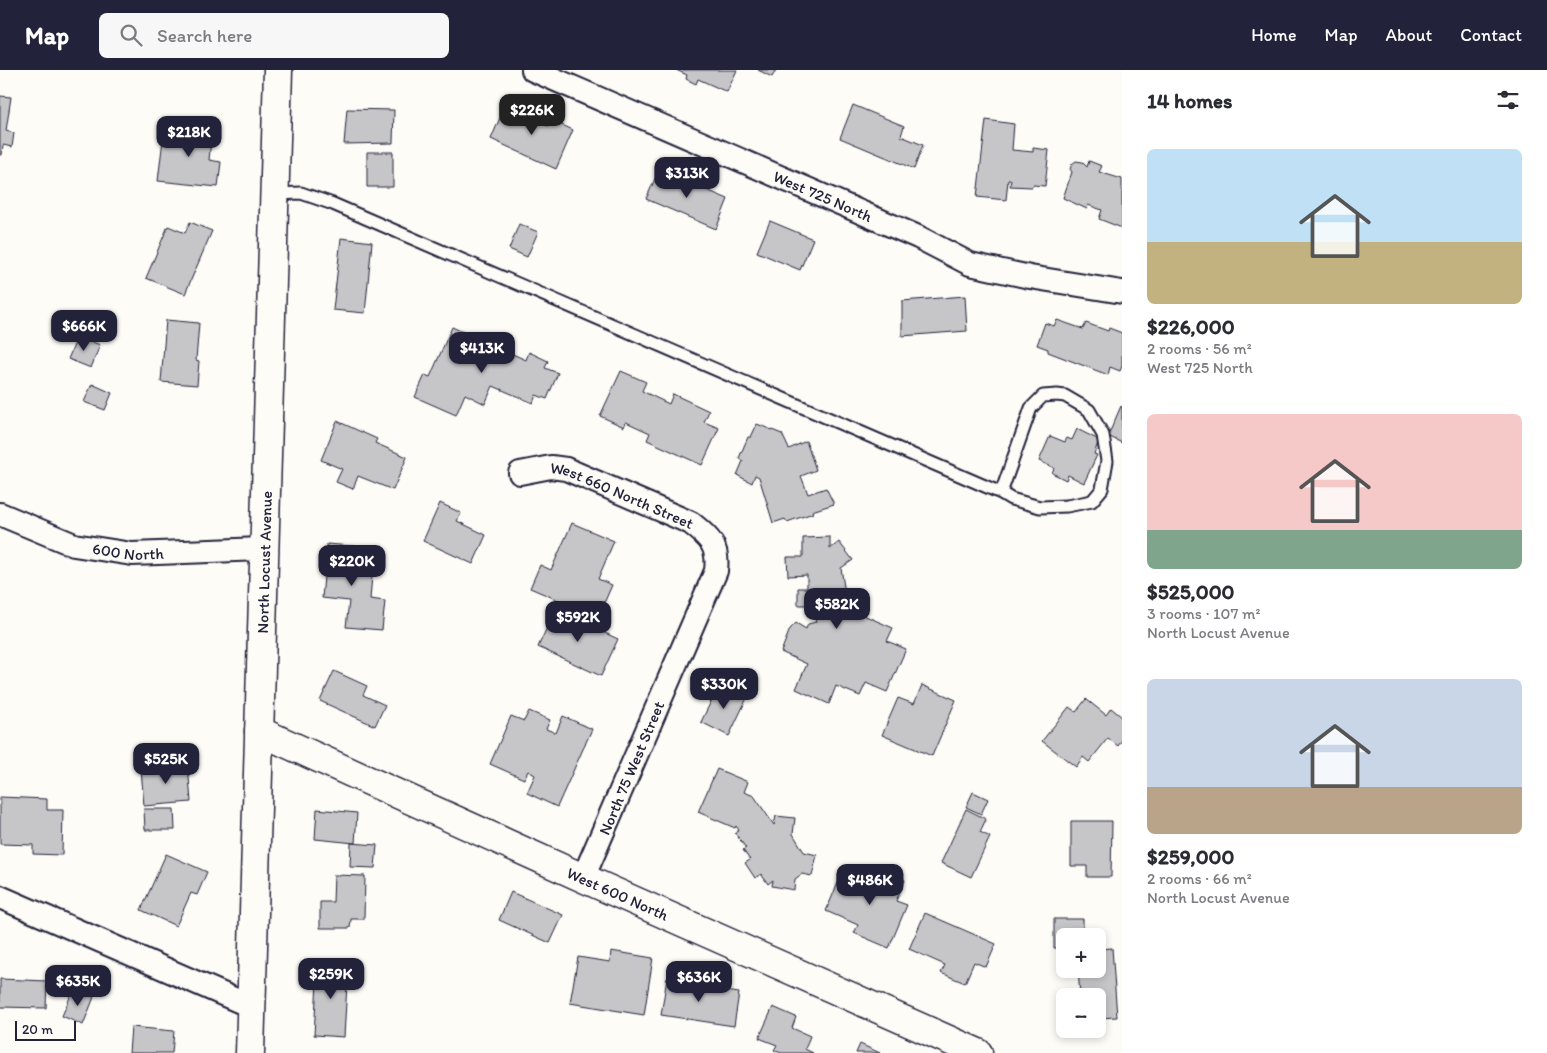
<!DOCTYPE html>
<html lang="en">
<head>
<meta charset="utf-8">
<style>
	body { margin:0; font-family:Itim,sans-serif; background:#f7f7f7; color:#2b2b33; height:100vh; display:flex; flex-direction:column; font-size:19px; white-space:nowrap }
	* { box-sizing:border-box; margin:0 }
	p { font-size:16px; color:#7c7c81 }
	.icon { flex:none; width:28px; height:28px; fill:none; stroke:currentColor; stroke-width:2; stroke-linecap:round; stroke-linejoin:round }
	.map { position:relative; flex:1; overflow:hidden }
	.details { display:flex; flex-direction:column; background:#fff; width:425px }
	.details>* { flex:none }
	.tools { position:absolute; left:1056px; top:858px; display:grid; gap:10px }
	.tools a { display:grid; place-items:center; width:50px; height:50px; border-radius:8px; background:#fff; box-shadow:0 2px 8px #0003; font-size:25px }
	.scale { position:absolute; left:15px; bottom:12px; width:61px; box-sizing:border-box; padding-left:5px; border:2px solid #22223b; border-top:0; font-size:14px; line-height:18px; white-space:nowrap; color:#22223b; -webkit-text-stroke:4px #fdfcf7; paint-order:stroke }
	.price { position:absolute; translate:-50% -42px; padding:0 11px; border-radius:10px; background:#22223b; color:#fff; font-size:16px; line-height:32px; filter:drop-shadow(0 1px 2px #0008) }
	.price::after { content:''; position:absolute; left:50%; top:30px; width:15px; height:11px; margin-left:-8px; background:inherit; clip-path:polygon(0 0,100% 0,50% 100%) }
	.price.selected { background:#222; color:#fff }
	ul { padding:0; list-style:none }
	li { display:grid; align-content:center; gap:10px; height:265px; padding:0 25px }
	li span { display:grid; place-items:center; height:155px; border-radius:8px; color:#555 }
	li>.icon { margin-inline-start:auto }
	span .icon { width:90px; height:90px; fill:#fffc; stroke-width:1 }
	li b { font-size:21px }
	h2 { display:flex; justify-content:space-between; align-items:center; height:60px; padding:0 25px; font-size:21px }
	header { display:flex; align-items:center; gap:30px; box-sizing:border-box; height:70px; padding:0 25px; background:#22223b; color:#fff }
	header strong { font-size:24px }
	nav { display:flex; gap:28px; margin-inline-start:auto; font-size:18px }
	.search { width:350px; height:45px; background:#f7f7f7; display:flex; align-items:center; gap:12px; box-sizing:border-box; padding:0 18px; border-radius:8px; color:#7c7c81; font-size:19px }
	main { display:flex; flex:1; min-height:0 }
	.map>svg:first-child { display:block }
</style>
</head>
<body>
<header>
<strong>Map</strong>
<div class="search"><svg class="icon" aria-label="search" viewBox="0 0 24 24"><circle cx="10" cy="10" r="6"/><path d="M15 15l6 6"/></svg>Search here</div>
<nav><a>Home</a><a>Map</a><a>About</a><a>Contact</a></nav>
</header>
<main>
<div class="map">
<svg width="1122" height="983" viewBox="0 0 1122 983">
	<rect width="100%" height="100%" fill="#fdfcf7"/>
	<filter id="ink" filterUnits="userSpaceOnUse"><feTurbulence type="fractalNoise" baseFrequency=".02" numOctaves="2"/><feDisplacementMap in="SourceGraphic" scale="10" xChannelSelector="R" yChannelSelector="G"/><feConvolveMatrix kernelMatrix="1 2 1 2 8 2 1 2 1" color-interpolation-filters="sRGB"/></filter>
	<g filter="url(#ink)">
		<!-- building -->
		<path fill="#c6c6c8" stroke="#22223b" d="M676 0H737L727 22 698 9 696 14 686 9 687 5Z
			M758 0H776L772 7Z
			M0 26 11 27 6 61 14 63 12 77 3 75 2 85H0Z
			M853 35 904 56 901 66 923 75 914 99 840 68Z
			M505 36 524 45 526 40 539 46 538 50 548 56 551 50 573 60 556 99 491 69Z
			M347 39 394 40 393 73 344 74Z
			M986 50 1014 54 1012 80 1033 82V78L1049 80 1045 116 1033 115 1032 117 1010 116 1011 110H1008L1006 130 977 127Z
			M175 53 204 57 203 69 211 70 209 90 221 92 218 117 158 111 163 69 173 70Z
			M367 82H393V117H367Z
			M1076 91 1082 92 1087 97 1089 91 1102 96 1099 102 1122 109V158L1099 149 1102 140 1088 135 1087 139 1063 128 1072 102 1070 99 1072 94Z
			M659 100 728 129 716 159 646 129Z
			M770 151 813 169 800 200 757 182Z
			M190 152 212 161 185 224 146 208 168 156 185 163Z
			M519 154 538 162 527 187 509 179Z
			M341 168 372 172 365 243 333 240Z
			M965 226 967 261 902 266V231Z
			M166 250 199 253 196 290 199 291 197 315 161 312Z
			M1057 250 1083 259 1086 253 1108 261 1109 258 1122 263V296L1120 301 1110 297 1108 305 1048 282V279L1037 275 1045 253 1054 256Z
			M452 257 526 290 529 282 548 291 545 298 558 303 547 329 536 325 533 333 493 316 485 334 465 324 456 345 415 327 425 305 430 307Z
			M78 266 100 275 91 298 68 289Z
			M621 301 646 312 642 321 669 334 673 324 709 341 704 352 719 358 702 395 647 370 650 363 626 352 624 357 600 346Z
			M92 314 112 323 105 340 84 332Z
			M1121 336 1122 337V373L1108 366Z
			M337 351 377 369 375 373 407 387 393 420 358 406 353 419 336 412 342 399 321 390Z
			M757 354 782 364 789 379 806 371 816 400 801 406 808 424 826 418 834 434 812 441 813 443 787 452 785 449 773 453 759 407 755 405 752 413 737 405 743 391 739 388 748 367H751Z
			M1077 359 1099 370 1094 384 1097 385 1084 413 1068 405 1066 410 1052 403 1054 398 1039 391 1050 366 1065 372 1067 368 1072 370Z
			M440 433 461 443 457 451 486 465 473 494 423 471Z
			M572 453 614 471 598 509 612 515 598 547 530 518 540 495 551 500Z
			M830 467V479L839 472 853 490 841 498 845 523 851 522 854 541 893 558 887 571 906 579 887 622 866 613 860 626 836 616 829 634 796 619 807 594 781 582 790 559 796 553 806 559 808 554 816 552 811 535H798V518H807V505L788 506 787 487H803V468Z
			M327 474 363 477 360 505 372 506 370 529 385 531 382 560 346 557 349 531 322 528Z
			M555 540 618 569 601 606 538 577Z
			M334 601 367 616 363 625 385 635 375 656 320 631Z
			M719 615 747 628 729 666 701 652Z
			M922 615 956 630 932 686 882 665 898 628 914 634Z
			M1086 629 1106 645 1111 638 1122 647V670L1118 676 1108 668 1089 692 1083 687 1076 697 1042 671 1069 637 1076 642Z
			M529 641 550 650 546 659 556 663 563 646 592 659 557 737 527 723 535 705 528 701 524 709 490 694 511 646 524 651Z
			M188 695 191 732 144 736 141 699Z
			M717 699 748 712 744 722 754 726 774 755 776 746 795 748 793 764 804 782 817 785 812 806 802 804 795 809 794 820 772 816 773 810 768 814 761 804 755 808 745 793 750 790 743 780 746 778 735 763 739 760 736 756 735 758 698 742Z
			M973 722 988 729 981 744 966 737Z
			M0 727 47 729V740H63L62 785 33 784V775L0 774Z
			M144 739H174L175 760H145Z
			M317 739 357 743 355 773 315 769Z
			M966 739 986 749 980 762 990 767 971 807 941 793Z
			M1071 751H1112L1111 807H1087V796H1071Z
			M351 773 377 775 375 798 350 797Z
			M166 784 207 802 197 825 191 823 176 856 141 840Z
			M843 801 876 815 882 801 905 810 896 831 907 835 889 878 854 863 858 855 826 841Z
			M334 805 365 806 364 849H351L350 858H320V832H333Z
			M511 822 563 845 550 873 499 850Z
			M925 843 996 874 986 897 974 892 965 913 941 903 945 895 909 879Z
			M1054 849H1083V866H1065V878H1054Z
			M1112 878 1117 947 1098 948V926H1080L1078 899H1098V879Z
			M611 881 653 888 644 945 570 933 578 887 610 892Z
			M318 894 348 896 344 967 314 965Z
			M667 908 692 912V916L739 923 734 956 661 945Z
			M0 909 47 911 46 938 0 937Z
			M74 918 94 927 83 955 62 946Z
			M773 937 796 947 792 958 810 966 805 979 813 983H781L774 980 777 975 759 968Z
			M131 957 174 961 172 983H129Z
			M860 974 880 983H856Z"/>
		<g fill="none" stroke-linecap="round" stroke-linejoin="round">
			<defs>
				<path id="lane" d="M275 124 301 123 333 134 1001 423 1011 429 1040 437 1067 436 1092 431 1102 419 1107 391 1103 365 1089 340 1065 326 1057 325 1043 326 1031 338 1001 423"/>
				<g id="street">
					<path id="s1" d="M533 0 918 167 970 194 1030 207 1122 222"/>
					<path id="s2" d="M520 403 551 397 566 399 691 453C710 468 719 476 716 501L583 808"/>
					<path id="s3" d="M0 444 74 475 132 484 263 479"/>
					<path d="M0 827 250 936"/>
				</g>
				<g id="secondary">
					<path id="s4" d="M259 661 583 808 978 983"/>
					<path id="s5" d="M250 983 278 0"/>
				</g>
			</defs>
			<!-- lane casing -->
			<use href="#lane" stroke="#22223b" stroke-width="15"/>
			<!-- street casing -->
			<use href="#street" stroke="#22223b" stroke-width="26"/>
			<!-- secondary casing -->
			<use href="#secondary" stroke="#22223b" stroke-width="31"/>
			<!-- lane -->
			<use href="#lane" stroke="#fdfcf7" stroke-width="11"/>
			<!-- street -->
			<use href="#street" stroke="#fdfcf7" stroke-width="22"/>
			<!-- secondary -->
			<use href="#secondary" stroke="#fdfcf7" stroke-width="28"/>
		</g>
	</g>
	<g text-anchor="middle" stroke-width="4" stroke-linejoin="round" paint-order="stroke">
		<!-- street labels -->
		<g font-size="16" fill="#22223b" stroke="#fdfcf7">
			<text dy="6" stroke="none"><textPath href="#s1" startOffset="316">West 725 North</textPath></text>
			<text dy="6" stroke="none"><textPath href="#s2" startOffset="108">West 660 North Street</textPath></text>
			<text dy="6" stroke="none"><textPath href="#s3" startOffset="135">600 North</textPath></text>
			<text dy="6" stroke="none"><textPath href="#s5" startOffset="491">North Locust Avenue</textPath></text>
			<text transform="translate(631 698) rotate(-67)" y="6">North 75 West Street</text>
			<text dy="6" stroke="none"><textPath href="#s4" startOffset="394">West 600 North</textPath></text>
		</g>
	</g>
</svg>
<div class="tools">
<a>+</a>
<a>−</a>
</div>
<div class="scale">20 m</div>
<b class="price selected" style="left:532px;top:66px">$226K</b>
<b class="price" style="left:189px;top:88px">$218K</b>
<b class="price" style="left:687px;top:129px">$313K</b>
<b class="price" style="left:84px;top:282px">$666K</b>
<b class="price" style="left:482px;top:304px">$413K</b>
<b class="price" style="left:352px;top:517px">$220K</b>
<b class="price" style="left:837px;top:560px">$582K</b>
<b class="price" style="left:578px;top:573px">$592K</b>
<b class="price" style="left:724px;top:640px">$330K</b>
<b class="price" style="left:166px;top:715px">$525K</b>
<b class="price" style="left:870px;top:836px">$486K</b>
<b class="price" style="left:331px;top:930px">$259K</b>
<b class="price" style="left:699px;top:933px">$636K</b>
<b class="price" style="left:78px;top:937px">$635K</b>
</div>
<section class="details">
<h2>14 homes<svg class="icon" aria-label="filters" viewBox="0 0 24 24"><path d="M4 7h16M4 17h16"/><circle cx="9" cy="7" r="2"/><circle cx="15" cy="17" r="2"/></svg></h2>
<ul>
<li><span style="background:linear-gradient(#bfe0f5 60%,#c2b280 0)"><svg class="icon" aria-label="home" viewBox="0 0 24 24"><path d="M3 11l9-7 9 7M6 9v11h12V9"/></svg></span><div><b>$226,000</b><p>2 rooms · 56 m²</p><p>West 725 North</p></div></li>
<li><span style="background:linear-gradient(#f6c9c9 75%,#7fa58c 0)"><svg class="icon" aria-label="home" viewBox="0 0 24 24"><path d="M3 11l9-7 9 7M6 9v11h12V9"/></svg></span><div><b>$525,000</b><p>3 rooms · 107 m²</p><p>North Locust Avenue</p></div></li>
<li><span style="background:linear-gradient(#c9d6e8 70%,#b9a48a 0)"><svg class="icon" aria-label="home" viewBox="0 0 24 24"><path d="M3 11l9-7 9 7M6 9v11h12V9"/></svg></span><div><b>$259,000</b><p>2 rooms · 66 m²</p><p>North Locust Avenue</p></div></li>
</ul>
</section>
</main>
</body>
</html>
